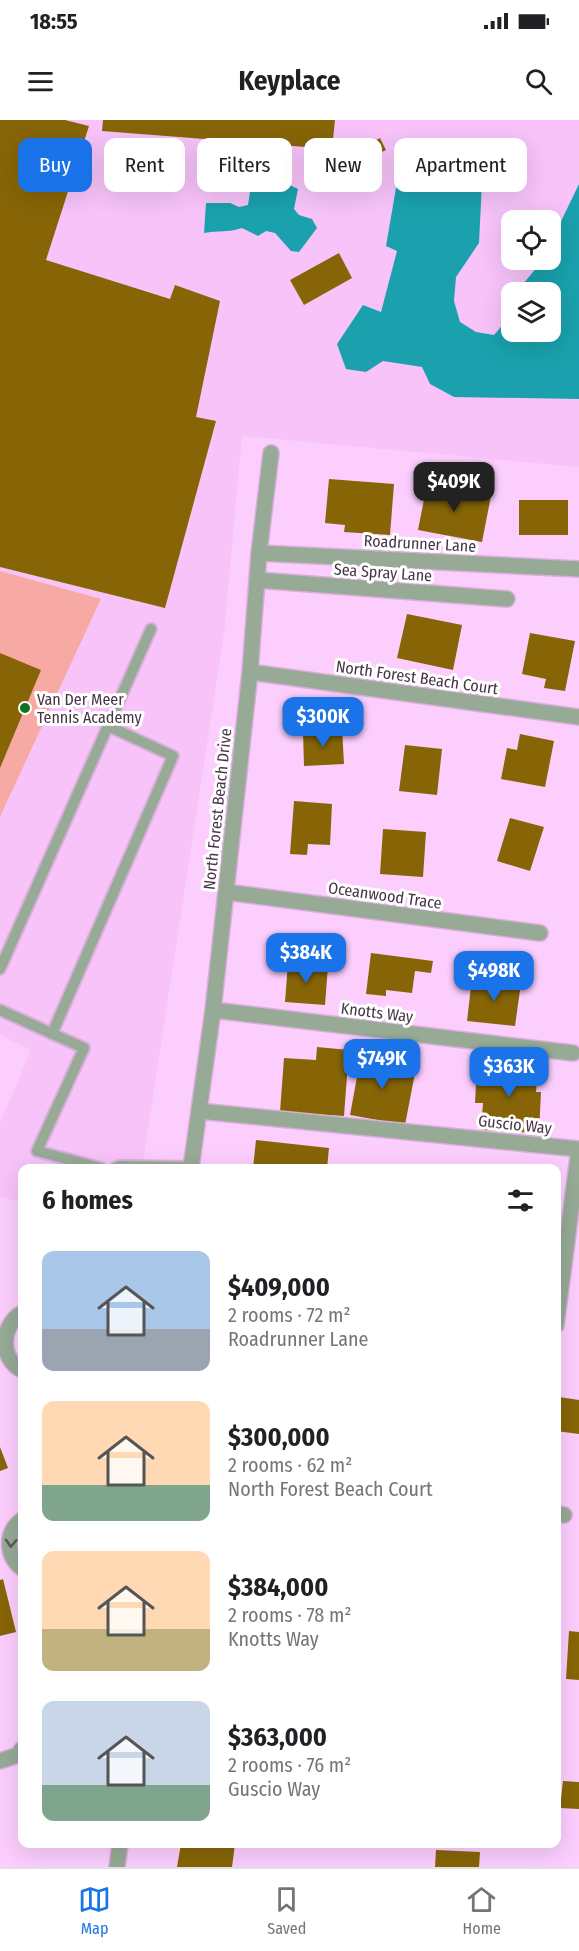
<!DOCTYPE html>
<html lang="en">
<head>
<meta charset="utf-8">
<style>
	body { margin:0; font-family:"Fira Sans Condensed",sans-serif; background:#f2f2f2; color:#202124; height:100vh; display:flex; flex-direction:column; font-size:22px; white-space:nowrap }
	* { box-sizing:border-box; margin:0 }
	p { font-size:20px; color:#757577 }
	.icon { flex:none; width:33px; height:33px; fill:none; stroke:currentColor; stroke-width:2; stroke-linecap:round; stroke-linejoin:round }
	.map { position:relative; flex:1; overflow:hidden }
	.panel { position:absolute; left:18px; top:1044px; width:543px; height:684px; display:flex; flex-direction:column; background:#fff; border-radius:12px; box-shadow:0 6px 24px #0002 }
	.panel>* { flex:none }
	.hud { position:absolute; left:18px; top:18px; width:543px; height:54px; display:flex; gap:12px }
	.fabs { position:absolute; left:501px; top:90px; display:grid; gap:12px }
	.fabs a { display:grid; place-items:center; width:60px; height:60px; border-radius:12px; background:#fff; box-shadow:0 6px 24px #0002; font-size:30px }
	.price { position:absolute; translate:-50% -51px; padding:0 14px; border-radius:12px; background:#1a73e8; color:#fff; font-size:20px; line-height:39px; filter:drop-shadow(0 2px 3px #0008) }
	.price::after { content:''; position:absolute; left:50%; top:36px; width:18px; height:14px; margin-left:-9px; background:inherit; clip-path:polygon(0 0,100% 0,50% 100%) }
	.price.active { background:#222; color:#fff }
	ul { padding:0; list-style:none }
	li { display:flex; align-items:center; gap:18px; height:150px; padding:0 24px }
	li span { display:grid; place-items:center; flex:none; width:168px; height:120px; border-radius:12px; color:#555 }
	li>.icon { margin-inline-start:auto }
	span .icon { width:72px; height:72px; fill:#fffc; stroke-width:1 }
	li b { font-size:26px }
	h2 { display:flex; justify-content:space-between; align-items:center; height:72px; padding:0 24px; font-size:26px }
	.pill { padding:0 21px; border-radius:12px; background:#fff; box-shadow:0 6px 24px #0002; font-size:21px; line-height:54px }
	.pill.active { background:#1a73e8; color:#fff }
	.status { display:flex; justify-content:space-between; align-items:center; height:42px; padding:0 30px; background:#fff; direction:ltr }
	.status svg { height:16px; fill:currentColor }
	header { display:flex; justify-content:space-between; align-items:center; height:78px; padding:0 24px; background:#fff; font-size:27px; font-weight:700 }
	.menu { display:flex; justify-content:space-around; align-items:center; height:84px; border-top:2px solid #e0e0e0; background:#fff; font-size:16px; color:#757577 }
	.menu a { display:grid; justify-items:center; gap:3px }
	.menu .active { color:#1a73e8 }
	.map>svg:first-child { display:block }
</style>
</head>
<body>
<div class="status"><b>18:55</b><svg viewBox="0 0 49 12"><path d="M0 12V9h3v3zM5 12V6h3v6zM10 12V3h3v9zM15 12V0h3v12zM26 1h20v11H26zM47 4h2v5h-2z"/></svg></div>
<header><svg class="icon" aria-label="menu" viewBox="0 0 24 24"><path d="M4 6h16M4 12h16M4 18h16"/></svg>Keyplace<svg class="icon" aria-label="search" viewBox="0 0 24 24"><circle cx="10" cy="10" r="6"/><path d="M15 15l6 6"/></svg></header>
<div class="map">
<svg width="579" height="1747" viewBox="0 0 579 1747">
	<rect width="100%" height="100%" fill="#fccefe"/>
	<!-- built -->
	<path fill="#f7c3f9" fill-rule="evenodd" d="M0 0H579V347L242 316 224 513 142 1048H22V1082L0 1077V1003L31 930 0 915V697L101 480 0 451ZM512 100H550V140H512ZM512 172H550V212H512Z"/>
	<!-- green -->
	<path fill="#f7aaa3" d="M0 451 101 479 0 697Z"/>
	<!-- water -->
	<path fill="#1aa1ad" d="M437 46C453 47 470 51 482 62L479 123 456 157 454 181 460 202 476 212 494 215 511 195 512 212H550V172H520L523 164 543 140H550L551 122 579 64V279L454 277 430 264 422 247 383 241 366 252 346 249 337 224 363 185 381 192 397 131 386 126 396 68 403 58Z
		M265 57H273L298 69 294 89 299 95 312 99 317 108 299 132 291 131 275 113 266 111 258 116 242 108C228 113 218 110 204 113L206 83H230L239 87 248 85 250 72Z"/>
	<!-- building -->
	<path fill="#876507" d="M0 0H65L89 6 46 140 170 179 175 165 220 181 196 297 216 301 165 488 0 447Z
		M103 0H335L332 29 102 11Z
		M380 18 386 30 357 44 351 33Z
		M339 133 352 158 304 185 290 160Z
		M329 359 394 364 390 415 344 412 345 405 325 403Z
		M427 364 491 376 482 422 418 410Z
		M519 380H568V415H519Z
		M407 494 462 505 453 550 397 538Z
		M530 513 575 521 565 571 544 568 546 559 522 554Z
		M0 533 41 550 0 648Z
		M342 608 344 644 304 646 303 612Z
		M520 614 554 621 545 667 501 659 507 628 517 630Z
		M405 625 442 629 437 675 399 671Z
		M294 681 332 684 330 725 308 724 307 735 290 734Z
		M510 698 544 707 530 751 497 741Z
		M383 709 426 712 423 757 380 754Z
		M371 833 433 841 431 853 415 851 412 873 386 870V876L366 874Z
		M288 843 328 846 325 885 285 882Z
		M472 858 521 863 515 906 467 901Z
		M317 927 349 930 344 996 280 992 284 938 316 940Z
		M362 930 391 935 389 949 415 953 405 1005 350 995Z
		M477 943 538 946 536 972H541L539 1013 481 1010 483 983H475Z
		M256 1020 329 1028 327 1048H253Z
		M559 1277 579 1280V1314L556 1311Z
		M0 1327 8 1348 0 1351Z
		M3 1459 16 1512 0 1516V1460Z
		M569 1511 579 1512V1560L566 1559Z
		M563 1661 579 1662V1689L560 1688Z
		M181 1724H235L232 1747H177Z
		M436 1730 480 1732 479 1747H435Z"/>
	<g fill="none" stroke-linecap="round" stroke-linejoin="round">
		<defs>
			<path id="lane" d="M0 849 151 509
				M0 890 84 928 37 1031 101 1048
				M52 914 173 636 108 606
				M115 1048 120 1046 191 1047"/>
			<path id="street" d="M259 433 579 449
				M257 460 507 479
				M250 552 579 597
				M226 772 540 813
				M213 890 573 933
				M199 991 579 1029 556 1205
				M191 1048 213 890 250 552 259 433 271 333
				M22 1193C0 1206 0 1239 22 1250
				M556 1394 564 1395
				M22 1400C5 1412 6 1436 22 1448
				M0 1641 18 1635 22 1629
				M117 1747 120 1724"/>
		</defs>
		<!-- lane casing -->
		<use href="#lane" stroke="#d8afd9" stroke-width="14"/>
		<!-- street casing -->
		<use href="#street" stroke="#d8afd9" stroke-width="18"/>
		<!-- lane -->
		<use href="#lane" stroke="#96aa96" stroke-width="10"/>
		<!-- street -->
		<use href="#street" stroke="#96aa96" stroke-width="15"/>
	</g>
	<!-- one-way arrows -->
	<defs><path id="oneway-chevron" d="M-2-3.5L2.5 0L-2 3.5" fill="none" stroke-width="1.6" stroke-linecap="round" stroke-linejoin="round" transform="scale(1.5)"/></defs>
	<use stroke="#5e575f" href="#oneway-chevron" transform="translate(11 1423) rotate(93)"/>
	<!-- markers -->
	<circle fill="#127323" stroke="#fff" stroke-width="2" cx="25" cy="588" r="6"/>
	<g text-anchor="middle" stroke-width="6" stroke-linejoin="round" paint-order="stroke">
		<!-- street labels -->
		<g font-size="16" fill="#463447" stroke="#fff">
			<text transform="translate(420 423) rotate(3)" y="6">Roadrunner Lane</text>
			<text transform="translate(383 452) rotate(4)" y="6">Sea Spray Lane</text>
			<text transform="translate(417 557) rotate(8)" y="6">North Forest Beach Court</text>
			<text transform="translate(217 689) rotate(-84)" y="6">North Forest Beach Drive</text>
			<text transform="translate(385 775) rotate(8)" y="6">Oceanwood Trace</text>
			<text transform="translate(377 892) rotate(7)" y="6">Knotts Way</text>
			<text transform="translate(515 1004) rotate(6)" y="6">Guscio Way</text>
		</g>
		<!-- poi labels -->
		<g font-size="16" fill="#463447" stroke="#fff" text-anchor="start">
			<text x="37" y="585">Van Der Meer<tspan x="37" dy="18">Tennis Academy</tspan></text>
		</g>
	</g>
</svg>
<div class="fabs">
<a><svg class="icon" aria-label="locate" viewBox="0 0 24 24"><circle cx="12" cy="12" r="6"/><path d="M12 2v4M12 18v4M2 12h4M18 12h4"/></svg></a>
<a><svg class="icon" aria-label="layers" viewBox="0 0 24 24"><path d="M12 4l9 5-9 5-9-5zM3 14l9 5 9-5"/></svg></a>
</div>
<b class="price active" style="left:454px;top:393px">$409K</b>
<b class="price" style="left:323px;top:628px">$300K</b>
<b class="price" style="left:306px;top:864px">$384K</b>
<b class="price" style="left:494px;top:882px">$498K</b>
<b class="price" style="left:382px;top:970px">$749K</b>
<b class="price" style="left:509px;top:978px">$363K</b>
<div class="hud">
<a class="pill active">Buy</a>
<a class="pill">Rent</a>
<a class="pill">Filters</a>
<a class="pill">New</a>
<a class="pill">Apartment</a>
</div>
<section class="panel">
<h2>6 homes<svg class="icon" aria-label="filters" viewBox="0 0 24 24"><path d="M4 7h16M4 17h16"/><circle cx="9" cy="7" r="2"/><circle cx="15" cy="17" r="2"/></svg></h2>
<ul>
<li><span style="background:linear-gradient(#a9c7e8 65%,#9aa5b1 0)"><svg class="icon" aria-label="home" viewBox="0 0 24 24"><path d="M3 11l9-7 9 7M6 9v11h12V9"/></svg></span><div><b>$409,000</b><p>2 rooms · 72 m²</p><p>Roadrunner Lane</p></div></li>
<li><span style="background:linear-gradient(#ffd9b3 70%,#7fa58c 0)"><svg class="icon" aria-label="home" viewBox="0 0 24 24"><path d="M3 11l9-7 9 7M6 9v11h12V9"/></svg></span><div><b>$300,000</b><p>2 rooms · 62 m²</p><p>North Forest Beach Court</p></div></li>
<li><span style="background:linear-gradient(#ffd9b3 65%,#c2b280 0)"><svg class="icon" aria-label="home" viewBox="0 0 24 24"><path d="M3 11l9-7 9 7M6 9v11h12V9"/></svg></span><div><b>$384,000</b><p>2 rooms · 78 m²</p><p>Knotts Way</p></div></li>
<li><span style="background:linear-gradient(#c9d6e8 70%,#7fa58c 0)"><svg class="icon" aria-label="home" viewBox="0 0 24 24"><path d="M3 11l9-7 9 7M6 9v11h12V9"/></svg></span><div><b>$363,000</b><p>2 rooms · 76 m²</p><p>Guscio Way</p></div></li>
</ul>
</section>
</div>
<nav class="menu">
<a class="active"><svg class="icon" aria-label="map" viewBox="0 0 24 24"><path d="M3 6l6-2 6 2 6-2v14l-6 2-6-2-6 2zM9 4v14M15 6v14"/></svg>Map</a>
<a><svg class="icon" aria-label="saved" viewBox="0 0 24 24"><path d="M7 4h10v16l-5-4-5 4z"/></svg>Saved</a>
<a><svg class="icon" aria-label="home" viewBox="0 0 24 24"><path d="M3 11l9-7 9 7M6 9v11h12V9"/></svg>Home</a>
</nav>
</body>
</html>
